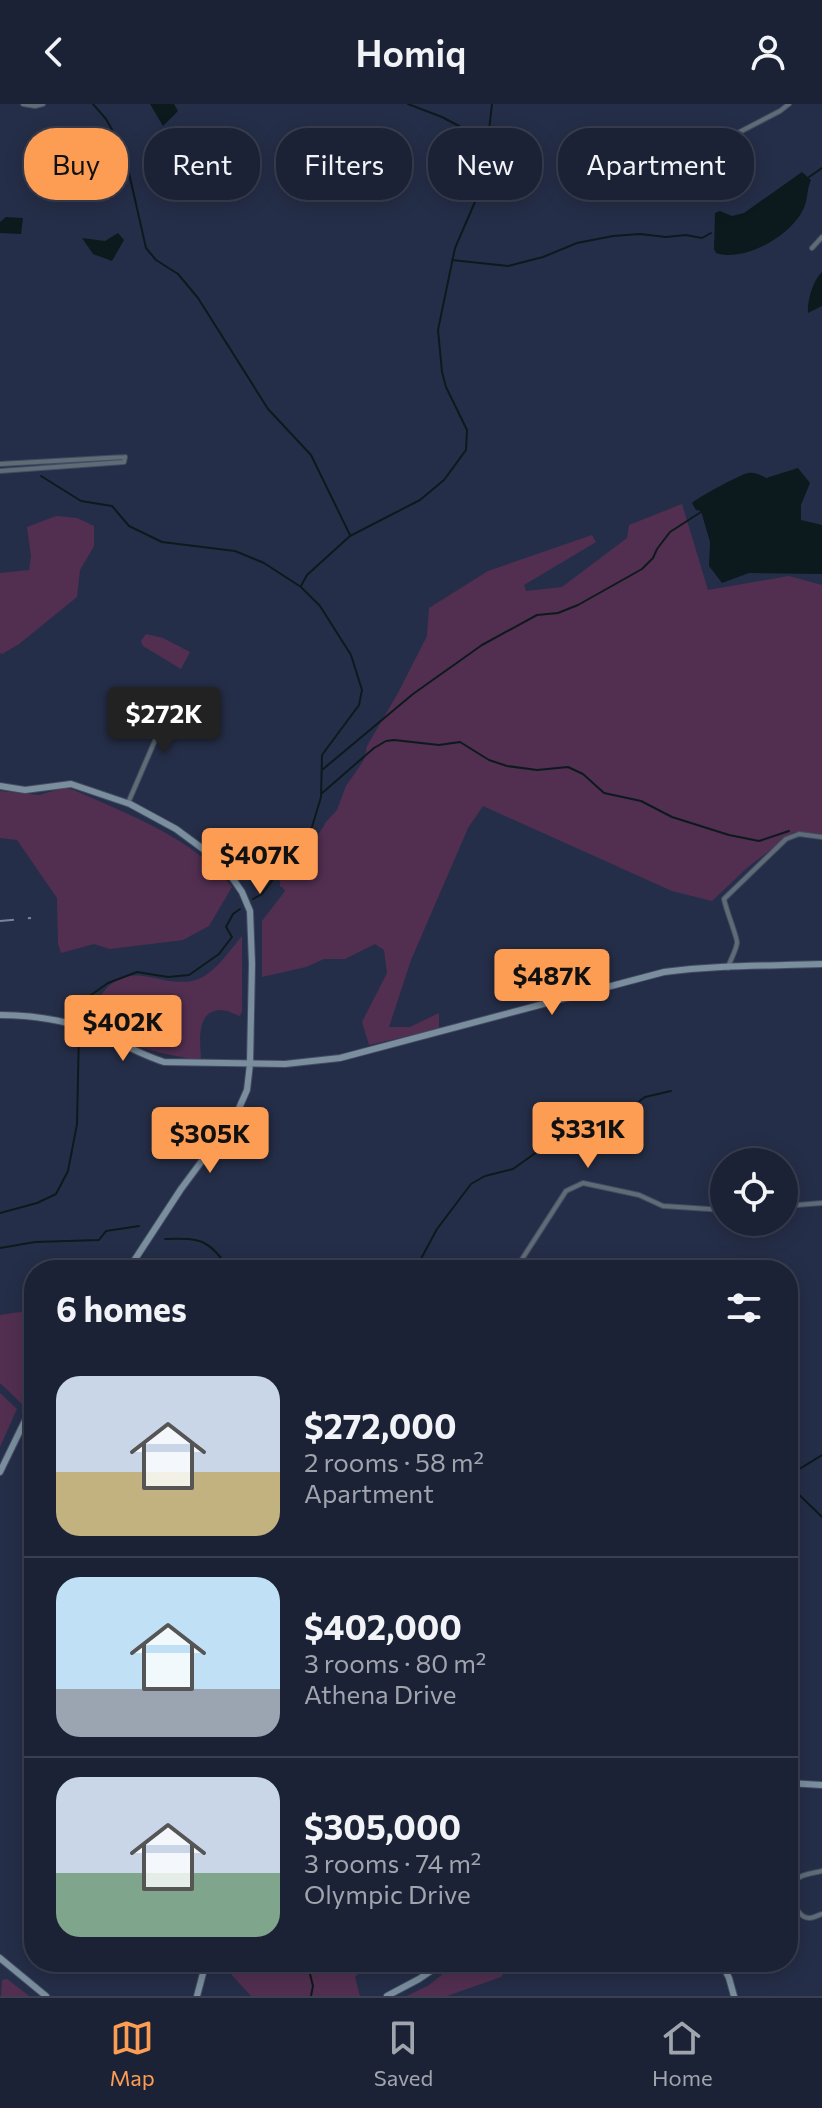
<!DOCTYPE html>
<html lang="en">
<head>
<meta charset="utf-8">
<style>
	body { margin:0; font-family:Commissioner,sans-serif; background:#252a3e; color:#f1f3f6; height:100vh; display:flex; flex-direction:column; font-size:30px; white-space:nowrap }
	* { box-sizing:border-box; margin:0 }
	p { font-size:26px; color:#a0a4ad }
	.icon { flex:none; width:44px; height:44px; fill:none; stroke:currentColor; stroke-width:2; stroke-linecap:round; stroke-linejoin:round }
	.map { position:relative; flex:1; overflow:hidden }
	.details { position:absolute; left:24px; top:1156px; width:774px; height:712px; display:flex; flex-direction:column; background:#1c2236; border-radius:32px; box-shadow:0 4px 20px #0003,0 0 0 2px #3a3f51 }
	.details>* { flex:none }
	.top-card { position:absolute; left:24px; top:24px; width:774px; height:72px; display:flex; gap:16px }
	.buttons { position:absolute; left:710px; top:1044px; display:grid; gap:16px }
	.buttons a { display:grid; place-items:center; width:88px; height:88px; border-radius:50%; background:#1c2236; box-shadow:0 4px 20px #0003,0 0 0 2px #3a3f51; font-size:40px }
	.price { position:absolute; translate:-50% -68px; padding:0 18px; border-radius:8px; background:#fc9d53; color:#111; font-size:26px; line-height:52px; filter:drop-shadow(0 2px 4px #0008) }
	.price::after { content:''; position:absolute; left:50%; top:48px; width:24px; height:18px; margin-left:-12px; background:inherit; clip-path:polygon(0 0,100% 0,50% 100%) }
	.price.on { background:#222; color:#fff }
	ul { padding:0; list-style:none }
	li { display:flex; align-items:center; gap:24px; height:200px; padding:0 32px }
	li+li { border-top:2px solid #3a3f51 }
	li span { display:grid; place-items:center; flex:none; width:224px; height:160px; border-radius:24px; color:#555 }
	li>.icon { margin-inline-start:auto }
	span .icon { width:96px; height:96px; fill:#fffc; stroke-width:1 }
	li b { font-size:34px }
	h2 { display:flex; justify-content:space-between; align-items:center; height:96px; padding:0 32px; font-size:34px }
	.pill { padding:0 28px; border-radius:32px; background:#1c2236; box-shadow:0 4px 20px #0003,0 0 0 2px #3a3f51; font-size:28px; line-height:72px }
	.pill.on { background:#fc9d53; color:#111 }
	header { display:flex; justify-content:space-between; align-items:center; height:104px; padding:0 32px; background:#1c2236; font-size:36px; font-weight:600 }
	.tabs { display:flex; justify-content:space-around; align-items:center; height:112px; border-top:2px solid #3a3f51; background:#1c2236; font-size:22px; color:#a0a4ad }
	.tabs a { display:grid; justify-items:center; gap:4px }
	.tabs .on { color:#fc9d53 }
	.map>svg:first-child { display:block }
</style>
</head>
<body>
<header><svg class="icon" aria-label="back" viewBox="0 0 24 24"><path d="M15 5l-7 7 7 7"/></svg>Homiq<svg class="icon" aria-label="person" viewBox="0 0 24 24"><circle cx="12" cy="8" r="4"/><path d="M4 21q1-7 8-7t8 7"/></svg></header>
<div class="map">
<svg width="822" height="1892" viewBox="0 0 822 1892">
	<rect width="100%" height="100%" fill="#252e48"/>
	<!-- green -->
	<path fill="#522f51" d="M682 400 708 486 789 472 822 481V730L794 728 748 763 712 797 672 787 483 702 468 724 411 856 389 923H410L439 909V925L369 941 362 918 387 869 384 846 375 840 345 855H324L306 863 262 873V817L285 787 282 783H280V773L309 746 326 718 337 706 346 682 364 656 367 642 398 589 427 532 429 504 488 467 592 431 596 438 524 481 526 487 562 483 627 434 629 421Z
		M56 412 77 414 94 422V442L80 466 77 493 19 540 2 550 0 549V469L29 466 31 452 27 423Z
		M146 530 163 534 190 548 181 565 143 542 141 537Z
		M64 684 74 686C129 711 194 734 232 783L209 822 183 836 110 845 94 840 61 849 58 840 57 794 17 736 0 734V687L39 691Z
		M242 832V907L240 912C233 910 228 906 221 906 196 906 200 937 201 954L195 956C159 948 122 943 93 919 89 907 94 901 101 891 129 853 157 883 192 877 213 873 229 847 242 832Z
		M34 1206V1277L22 1300 0 1279V1211Z
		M0 1289 17 1305 0 1343Z
		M220 1858H367L369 1860 355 1873 360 1892H251Z
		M458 1858H504L506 1866 501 1873 447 1892H407L429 1881Z
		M7 1875 29 1892H1L2 1876Z"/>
	<!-- water -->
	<path fill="#0c1a1d" d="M150 0H174L178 7 163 22Z
		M802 68 811 76C807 84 808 93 805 101 795 130 745 159 716 149L714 145 715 109 720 107 732 112 744 109Z
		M6 113 23 114 21 130 0 129V118Z
		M118 129 124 136 112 157 93 150 82 134 105 137Z
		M822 168V202L808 209C807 197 813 176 822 168Z
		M798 364 810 379 801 401V416L822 421V470L749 469 722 479 709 462 710 438 701 407 696 406 692 399C697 394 741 370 748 369 755 368 761 371 766 374Z"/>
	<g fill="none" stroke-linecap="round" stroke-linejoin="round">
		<!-- stream -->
		<path stroke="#0c1a1d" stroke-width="2" d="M93 0 106 15 124 47 146 144 156 156 178 170 198 194 268 305 311 351 350 431
			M408 0 442 13 470 28 487 46
			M809 73 822 64
			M452 156 508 162 543 153 577 139 613 132 640 130 666 133 686 131 702 134 711 129
			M41 372 81 397 112 402 129 422 162 438 235 447 264 459 301 483 320 502 351 551 362 586 359 601 322 651 321 693 312 723 262 790 253 795
			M301 482 307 471 350 432 420 396 444 376 466 346 467 326 446 283 442 268 438 226 455 144 478 91 484 71 492 0
			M322 666 413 590 482 541 537 511 558 509 578 501 642 465 653 454 657 445 670 428 701 408
			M321 690 374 644 386 637 394 636 439 641 460 638 489 656 507 662 537 666 568 663 583 670 604 689 641 697 672 713 729 731 759 737 789 727
			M81 918 91 891 108 879 137 868 168 873 189 871 219 850 232 833 226 823 233 810 240 805
			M0 1109 37 1099 56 1090 68 1067 77 1020 79 926
			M165 1135C202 1134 208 1135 230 1166
			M0 1144 35 1138 99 1136 106 1127 139 1122
			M415 1166 437 1125 471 1080 485 1072 513 1065 562 1030 606 1022 645 993 671 987
			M788 1372 822 1351
			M788 1380 822 1413
			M307 1858 313 1882 311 1892"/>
		<defs>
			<path id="street" d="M23 0 35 2 43 0
				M623 94 655 72 780 7 789 0
				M812 144 822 133
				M0 360 125 353
				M0 367 124 358 125 353
				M128 699 166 611 177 593
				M728 864C730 856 736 847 737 839 738 835 726 806 724 795L786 735 799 730 822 733
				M784 1102 822 1099
				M515 1166 566 1087 583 1079 639 1091 663 1102 724 1106
				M822 1767C815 1769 802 1770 797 1775 789 1785 794 1813 809 1814 814 1814 818 1811 822 1810"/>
			<path id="secondary" d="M0 682 25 686 71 680 130 700 176 725 222 759 242 788 250 807 252 860 250 960 247 986 236 1011 181 1085 128 1166
				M0 911C32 911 64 916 94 927 118 937 139 950 164 958L285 960 340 954 664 868C716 861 769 862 822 860
				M0 1368 34 1298
				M788 1679 822 1681
				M0 1854 46 1892
				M721 1858 729 1874 734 1892
				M197 1892 206 1858
				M387 1892 419 1875 444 1858"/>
		</defs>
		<!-- street casing -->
		<use href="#street" stroke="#434b64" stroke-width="6"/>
		<!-- secondary casing -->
		<use href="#secondary" stroke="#434b64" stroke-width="8"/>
		<!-- street -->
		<use href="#street" stroke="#5f6c76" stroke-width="4"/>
		<!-- secondary -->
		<use href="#secondary" stroke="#7a8e9e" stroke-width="6"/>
		<!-- rail -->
		<path stroke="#7b8399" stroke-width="2" stroke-dasharray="14 14" stroke-linecap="butt" d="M0 817 31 814"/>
	</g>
</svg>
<div class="buttons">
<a><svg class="icon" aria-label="locate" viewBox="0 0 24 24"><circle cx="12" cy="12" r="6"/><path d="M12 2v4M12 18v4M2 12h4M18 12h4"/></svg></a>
</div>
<b class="price on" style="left:164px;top:651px">$272K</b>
<b class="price" style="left:260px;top:792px">$407K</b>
<b class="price" style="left:552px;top:913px">$487K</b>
<b class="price" style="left:123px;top:959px">$402K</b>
<b class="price" style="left:588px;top:1066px">$331K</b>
<b class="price" style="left:210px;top:1071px">$305K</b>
<div class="top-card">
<a class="pill on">Buy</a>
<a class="pill">Rent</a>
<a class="pill">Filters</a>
<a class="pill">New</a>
<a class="pill">Apartment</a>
</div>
<section class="details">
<h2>6 homes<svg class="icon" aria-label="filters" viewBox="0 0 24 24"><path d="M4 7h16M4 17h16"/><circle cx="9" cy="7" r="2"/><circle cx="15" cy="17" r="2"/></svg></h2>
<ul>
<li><span style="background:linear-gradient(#c9d6e8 60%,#c2b280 0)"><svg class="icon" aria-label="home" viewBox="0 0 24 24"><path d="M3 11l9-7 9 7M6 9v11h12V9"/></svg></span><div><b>$272,000</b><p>2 rooms · 58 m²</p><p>Apartment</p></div></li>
<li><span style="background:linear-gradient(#bfe0f5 70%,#9aa5b1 0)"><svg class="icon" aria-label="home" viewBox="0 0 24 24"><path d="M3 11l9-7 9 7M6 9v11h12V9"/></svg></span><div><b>$402,000</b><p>3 rooms · 80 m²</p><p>Athena Drive</p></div></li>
<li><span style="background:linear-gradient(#c9d6e8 60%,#7fa58c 0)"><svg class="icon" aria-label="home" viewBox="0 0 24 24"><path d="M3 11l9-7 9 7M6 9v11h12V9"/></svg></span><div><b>$305,000</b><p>3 rooms · 74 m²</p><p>Olympic Drive</p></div></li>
</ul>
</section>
</div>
<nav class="tabs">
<a class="on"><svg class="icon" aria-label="map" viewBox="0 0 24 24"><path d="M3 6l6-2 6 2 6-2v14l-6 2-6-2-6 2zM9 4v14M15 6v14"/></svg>Map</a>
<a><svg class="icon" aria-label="saved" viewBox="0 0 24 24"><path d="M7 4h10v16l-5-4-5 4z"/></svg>Saved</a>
<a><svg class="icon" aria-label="home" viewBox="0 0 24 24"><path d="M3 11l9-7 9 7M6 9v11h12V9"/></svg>Home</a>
</nav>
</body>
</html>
